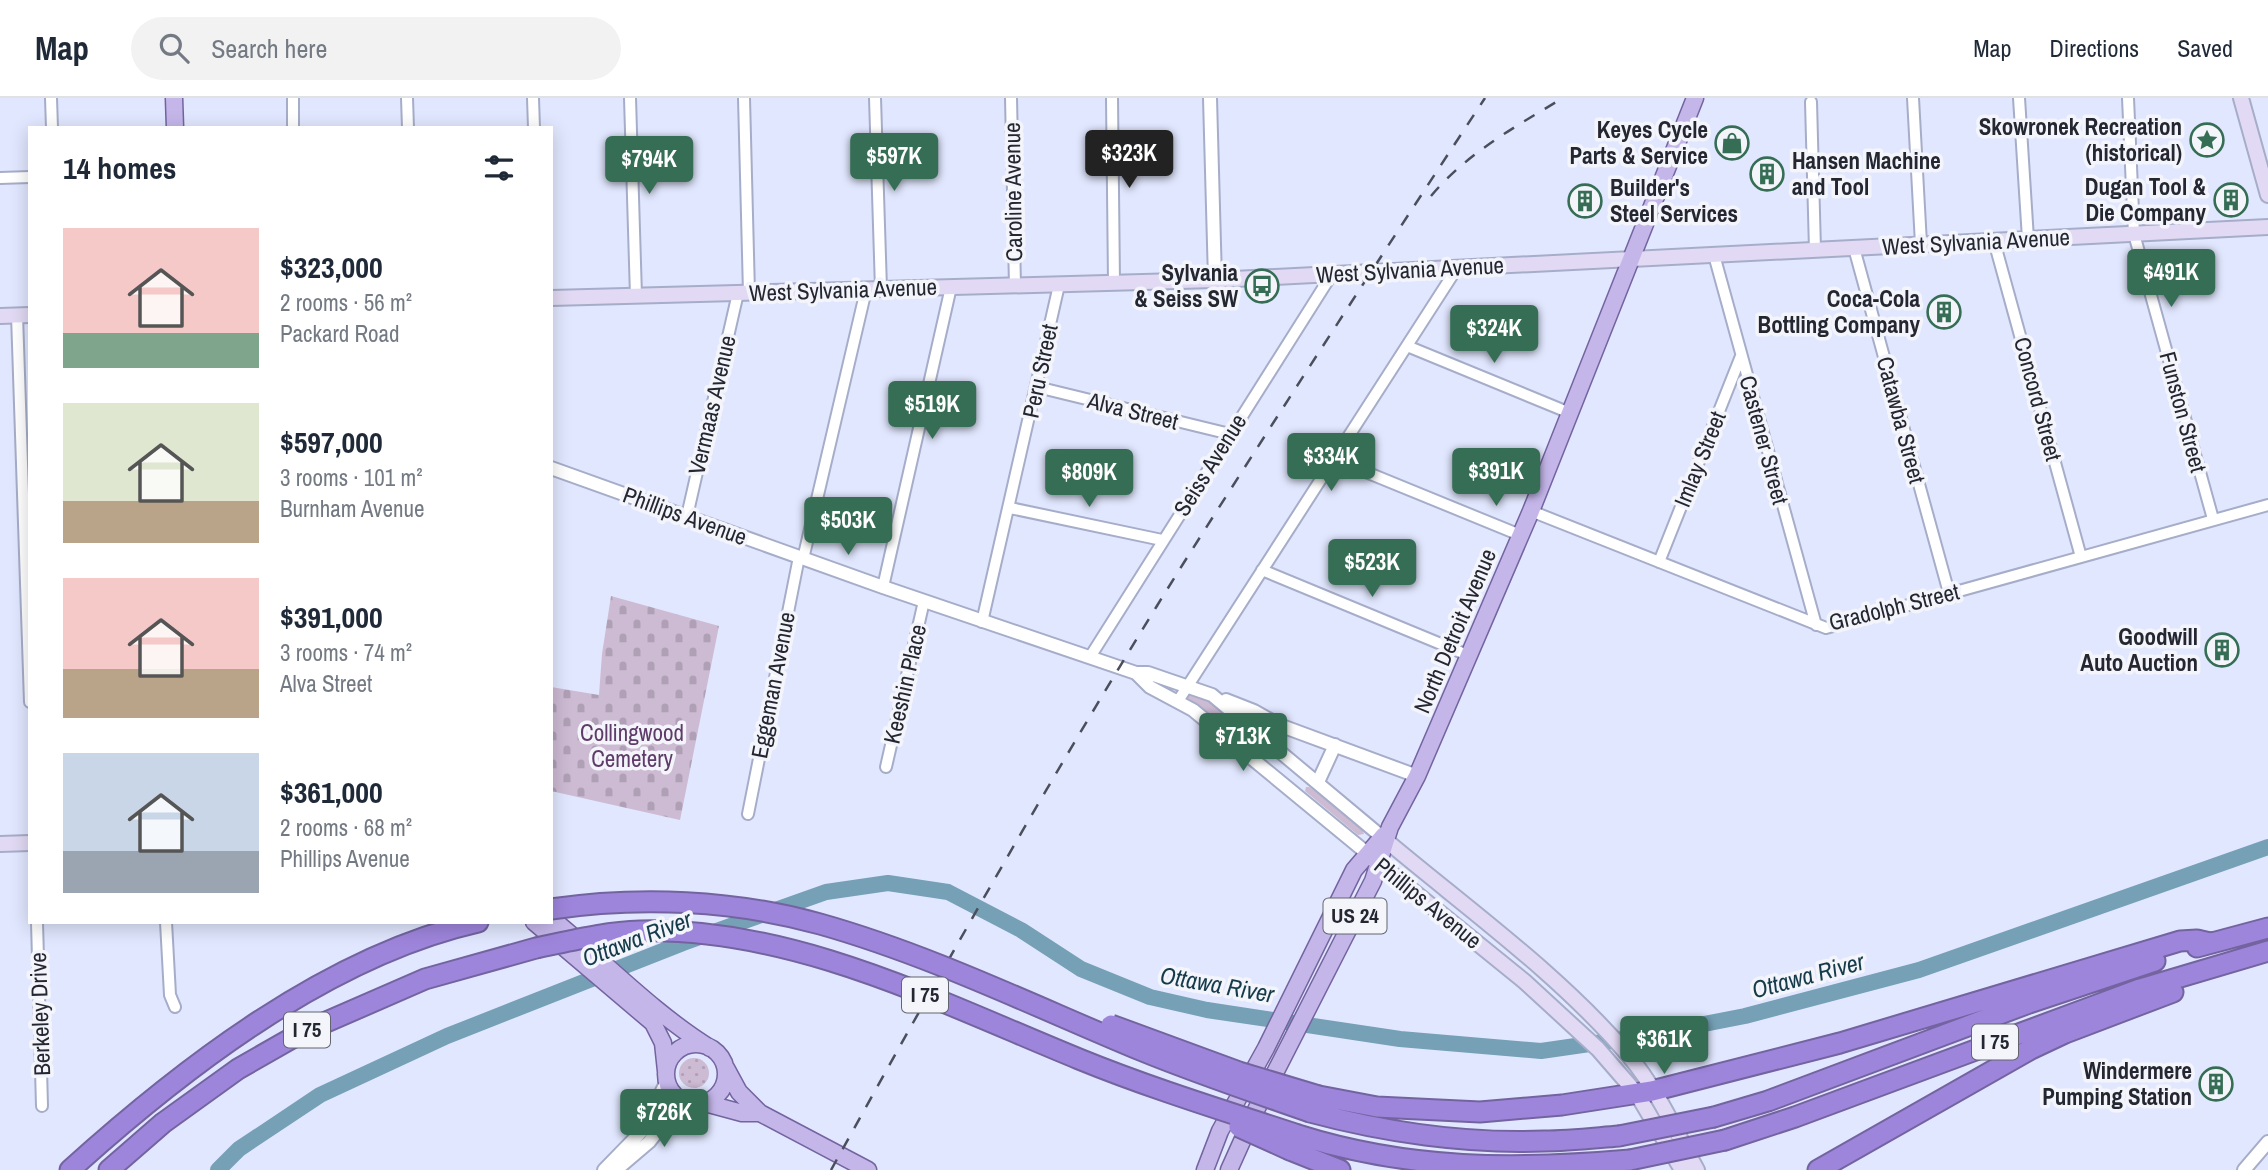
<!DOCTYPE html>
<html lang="en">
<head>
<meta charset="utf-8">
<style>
	body { margin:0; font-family:"Archivo Narrow",sans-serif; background:#f2f2f3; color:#1f2937; height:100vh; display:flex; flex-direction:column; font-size:26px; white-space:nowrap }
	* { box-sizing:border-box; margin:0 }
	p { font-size:23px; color:#747a83 }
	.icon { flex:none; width:38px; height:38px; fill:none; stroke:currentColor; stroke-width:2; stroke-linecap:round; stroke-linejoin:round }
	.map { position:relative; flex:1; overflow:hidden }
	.panel { position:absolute; left:28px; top:28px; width:525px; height:798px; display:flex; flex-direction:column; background:#fff; border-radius:0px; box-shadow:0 4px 18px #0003 }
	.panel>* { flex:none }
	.price { position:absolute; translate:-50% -60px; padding:0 16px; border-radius:7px; background:#356d55; color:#fff; font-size:23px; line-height:46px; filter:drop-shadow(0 2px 4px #0008) }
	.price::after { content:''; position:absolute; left:50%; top:42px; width:21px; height:16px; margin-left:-10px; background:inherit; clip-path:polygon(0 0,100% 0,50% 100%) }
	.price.selected { background:#222; color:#fff }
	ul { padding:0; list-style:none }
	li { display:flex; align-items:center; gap:21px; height:175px; padding:0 35px }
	li span { display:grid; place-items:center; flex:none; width:196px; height:140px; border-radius:0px; color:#555 }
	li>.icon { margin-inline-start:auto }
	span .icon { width:84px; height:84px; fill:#fffc; stroke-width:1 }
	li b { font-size:30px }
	h2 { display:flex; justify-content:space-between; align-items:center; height:84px; padding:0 35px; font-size:30px }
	header { display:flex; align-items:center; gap:42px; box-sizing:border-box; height:98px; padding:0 35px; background:#fff; border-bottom:2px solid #e0e1e3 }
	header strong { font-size:33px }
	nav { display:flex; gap:38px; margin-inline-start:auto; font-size:24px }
	.search { width:490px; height:63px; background:#f2f2f3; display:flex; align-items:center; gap:18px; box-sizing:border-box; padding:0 24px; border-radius:38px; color:#747a83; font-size:26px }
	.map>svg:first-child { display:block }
</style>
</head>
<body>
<header>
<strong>Map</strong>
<div class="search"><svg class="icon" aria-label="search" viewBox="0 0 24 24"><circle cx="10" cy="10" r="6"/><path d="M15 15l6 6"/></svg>Search here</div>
<nav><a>Map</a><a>Directions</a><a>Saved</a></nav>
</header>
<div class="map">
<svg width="2268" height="1072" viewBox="0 0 2268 1072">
	<defs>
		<pattern id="grass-dots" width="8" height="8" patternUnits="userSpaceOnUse" patternTransform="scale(1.75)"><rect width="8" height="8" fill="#cdbad3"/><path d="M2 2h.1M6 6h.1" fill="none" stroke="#b0a0b6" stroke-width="1.8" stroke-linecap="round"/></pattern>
		<pattern id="cemetery-stones" width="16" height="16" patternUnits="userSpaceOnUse" patternTransform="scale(1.75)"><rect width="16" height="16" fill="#cdbad3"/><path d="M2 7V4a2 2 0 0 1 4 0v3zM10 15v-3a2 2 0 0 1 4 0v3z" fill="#b0a0b6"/></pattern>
	</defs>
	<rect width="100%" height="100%" fill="#e1e7fe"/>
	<!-- grass -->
	<path fill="url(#grass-dots)" d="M679 975a15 15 0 1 1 30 0a15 15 0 1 1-30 0Z"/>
	<!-- cemetery -->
	<path fill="url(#cemetery-stones)" d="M611 498 719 528 680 722 551 693V589L599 597 602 556Z"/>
	<!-- green -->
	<path fill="#cdbad3" d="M1191 595 1207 602 1248 631 1252 638 1254 654 1189 603 1187 597Z
		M1306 689H1309C1322 698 1361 721 1364 736L1358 737 1305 693Z"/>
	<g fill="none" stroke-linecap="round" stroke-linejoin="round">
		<!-- river -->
		<path stroke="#75a0b5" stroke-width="16" d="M218 1072 239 1051 320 997 447 938 683 845 826 794 888 785 948 794 1021 832 1081 871 1150 899 1207 912 1400 941 1541 953 1638 939 1745 918 1919 872 2268 749"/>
		<defs>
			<path id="minor" d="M51 0 52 30
				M293 0V30
				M407 0 408 30
				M533 0 534 30
				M630 0 636 198
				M744 0 749 195
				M875 0 881 191
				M1011 0 1015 188
				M1112 0 1114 185
				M1913 0 1921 146
				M2019 0 2028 141
				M2128 0 2134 136 2213 421
				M1811 4 1815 152
				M0 80 30 79
				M1994 143 2081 459
				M1854 150 1949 495
				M1714 157 1816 527
				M17 217 30 604
				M1407 248 1570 315
				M1037 289 1230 336
				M1334 361 1520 437
				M1010 410 1162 442
				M1531 413 1826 530 2268 407
				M687 418 738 195
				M803 461 866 192
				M1659 464 1741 258
				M1262 472 1470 558
				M883 489 951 189
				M982 524 1059 187
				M1090 559 1332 176
				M1178 603 1457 170
				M886 669 924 503
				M748 716 799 459
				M37 824 42 1008
				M166 824 170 897 175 909"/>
			<path id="tertiary" d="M1210 0 1215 182
				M551 370 883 489 1136 575H1148L1212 597 1382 739
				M1136 575 1150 589 1193 612 1368 756
				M1226 602 1254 613 1279 627 1417 678
				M1318 684 1335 647
				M604 1072 642 1033 667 983
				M616 1072 649 1044 667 1021 695 1006
				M2244 1072 2268 1044"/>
			<path id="secondary" d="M2241 0 2268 97
				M551 200 1215 182 2268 129
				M0 218 30 217
				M1382 739C1466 810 1557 874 1629 958 1657 991 1676 1034 1697 1072
				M0 746 30 745
				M1371 759 1524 883 1598 951 1637 996 1682 1072"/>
			<path id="primary" d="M174 0 175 30
				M551 820C604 863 652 914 710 950
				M534 824 653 925 663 945 666 973
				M666 976a30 30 0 1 1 60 0a30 30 0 1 1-60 0Z
				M726 970 739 994 760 1015 868 1072
				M705 1005 742 1015H760
				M1205 1072 1220 1033 1266 950 1354 772 1384 737
				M1229 1072 1256 1012 1373 783 1390 729 1417 678 1531 413 1695 0"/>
			<path id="motorway" d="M2197 849 2268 830
				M1319 998 1377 1009 1480 1014 1562 1007 1652 993 1840 945 2180 843 2197 842 2210 845
				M1310 1014C1384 1034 1467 1046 1544 1043 1569 1043 1594 1040 1619 1038
				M1714 1019 1768 1003 2029 905 2155 863
				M1298 1037C1409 1072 1515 1072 1630 1062
				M1725 1042 1795 1019 2140 891 2268 853
				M1290 1052 1340 1072
				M70 1072C183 970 328 858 478 824
				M109 1072 163 1025 238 971 301 935 425 881 536 850
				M1818 1072 2031 951 2065 935 2173 894"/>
		</defs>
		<!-- minor casing -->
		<use href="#minor" stroke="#a6adc9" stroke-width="14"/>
		<!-- tertiary casing -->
		<use href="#tertiary" stroke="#a6adc9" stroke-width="16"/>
		<!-- secondary casing -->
		<use href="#secondary" stroke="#a6adc9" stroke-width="18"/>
		<!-- primary casing -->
		<use href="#primary" stroke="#7364a0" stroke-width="19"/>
		<!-- motorway casing -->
		<use href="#motorway" stroke="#7364a0" stroke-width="23"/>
		<!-- minor -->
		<use href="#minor" stroke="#fff" stroke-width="10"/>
		<!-- tertiary -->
		<use href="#tertiary" stroke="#fff" stroke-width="12"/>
		<!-- secondary -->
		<use href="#secondary" stroke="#e2daf4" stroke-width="14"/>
		<!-- primary -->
		<use href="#primary" stroke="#c5b6ea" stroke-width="16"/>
		<!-- motorway -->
		<use href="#motorway" stroke="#9e85dc" stroke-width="19"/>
		<!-- rail -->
		<path stroke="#4b4e5b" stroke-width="2.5" stroke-dasharray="12 12" stroke-linecap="butt" d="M1431 98C1466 56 1516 28 1563 0
			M831 1072C944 868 1059 664 1183 466 1282 310 1383 155 1485 0"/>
		<defs>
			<path id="motorway-bridge" d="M551 811C639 798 734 802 820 826 930 857 1034 908 1140 952 1196 975 1253 994 1310 1014
				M536 850C570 843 605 834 640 833 794 829 939 904 1079 961 1150 990 1225 1013 1298 1037
				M1111 927 1239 974 1319 998
				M1239 1029 1290 1052
				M1619 1038 1714 1019
				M1630 1062 1725 1042"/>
		</defs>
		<!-- motorway-bridge casing -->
		<use href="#motorway-bridge" stroke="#7364a0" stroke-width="23" stroke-linecap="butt"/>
		<!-- motorway-bridge -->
		<use href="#motorway-bridge" stroke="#9e85dc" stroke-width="19"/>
	</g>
	<!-- icons -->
	<defs>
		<symbol id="sight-ring" viewBox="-11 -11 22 22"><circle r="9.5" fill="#f4f5fb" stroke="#356d55" stroke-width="1.5"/><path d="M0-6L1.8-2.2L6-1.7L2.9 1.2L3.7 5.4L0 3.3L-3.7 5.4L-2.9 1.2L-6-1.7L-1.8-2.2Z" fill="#356d55"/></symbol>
		<symbol id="shop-ring" viewBox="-11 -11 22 22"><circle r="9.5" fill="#f4f5fb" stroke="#356d55" stroke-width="1.5"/><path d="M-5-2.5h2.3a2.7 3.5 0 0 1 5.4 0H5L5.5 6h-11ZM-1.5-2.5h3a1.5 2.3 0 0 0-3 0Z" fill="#356d55"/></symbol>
		<symbol id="building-ring" viewBox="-11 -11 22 22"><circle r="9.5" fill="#f4f5fb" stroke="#356d55" stroke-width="1.5"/><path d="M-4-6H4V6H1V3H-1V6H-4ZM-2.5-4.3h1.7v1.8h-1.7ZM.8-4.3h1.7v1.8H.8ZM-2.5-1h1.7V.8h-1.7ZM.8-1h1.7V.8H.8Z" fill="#356d55"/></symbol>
		<symbol id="bus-ring" viewBox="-11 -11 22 22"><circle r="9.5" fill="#f4f5fb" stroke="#356d55" stroke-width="1.5"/><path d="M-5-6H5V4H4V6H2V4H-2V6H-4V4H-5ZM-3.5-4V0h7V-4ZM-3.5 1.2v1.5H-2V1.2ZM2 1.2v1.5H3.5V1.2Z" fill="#356d55"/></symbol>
	</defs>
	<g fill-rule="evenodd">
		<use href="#sight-ring" x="2188" y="23" width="38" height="38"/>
		<use href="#shop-ring" x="1713" y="26" width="38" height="38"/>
		<use href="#building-ring" x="1748" y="57" width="38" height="38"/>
		<use href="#building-ring" x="2212" y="83" width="38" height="38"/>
		<use href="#building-ring" x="1566" y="84" width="38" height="38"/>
		<use href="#bus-ring" x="1243" y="169" width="38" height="38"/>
		<use href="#building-ring" x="1925" y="195" width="38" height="38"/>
		<use href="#building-ring" x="2203" y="533" width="38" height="38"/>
		<use href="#building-ring" x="2197" y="967" width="38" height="38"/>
	</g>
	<g text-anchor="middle" stroke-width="7" stroke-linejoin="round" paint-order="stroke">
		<!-- shield labels -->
		<g fill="#f4f5fb" stroke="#62656e" stroke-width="2">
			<rect x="1323.5" y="800.5" width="63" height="35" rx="5"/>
			<rect x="902" y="879.5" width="46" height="35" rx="5"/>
			<rect x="284" y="914.5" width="46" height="35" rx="5"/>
			<rect x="1972" y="926.5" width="46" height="35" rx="5"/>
		</g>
		<g font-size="21" font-weight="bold" fill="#242731">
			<text x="1355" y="825">US 24</text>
			<text x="925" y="904">I 75</text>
			<text x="307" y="939">I 75</text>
			<text x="1995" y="951">I 75</text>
		</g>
		<!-- poi labels -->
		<g font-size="23" font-weight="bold" fill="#242731" stroke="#f4f5fb" text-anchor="end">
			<text x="2182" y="37">Skowronek Recreation<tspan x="2182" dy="26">(historical)</tspan></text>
			<text x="1708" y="40">Keyes Cycle<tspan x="1708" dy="26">Parts &amp; Service</tspan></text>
			<text x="1792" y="71" text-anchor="start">Hansen Machine<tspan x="1792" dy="26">and Tool</tspan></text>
			<text x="2206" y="97">Dugan Tool &amp;<tspan x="2206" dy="26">Die Company</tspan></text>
			<text x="1610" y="98" text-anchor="start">Builder's<tspan x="1610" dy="26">Steel Services</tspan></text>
			<text x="1238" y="183">Sylvania<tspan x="1238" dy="26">&amp; Seiss SW</tspan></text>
			<text x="1920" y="209">Coca-Cola<tspan x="1920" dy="26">Bottling Company</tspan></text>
			<text x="2198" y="547">Goodwill<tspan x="2198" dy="26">Auto Auction</tspan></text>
			<text x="2192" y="981">Windermere<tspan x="2192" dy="26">Pumping Station</tspan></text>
		</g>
		<!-- street labels -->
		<g font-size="23" fill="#242731" stroke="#f4f5fb">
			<text transform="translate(1013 94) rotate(-91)" y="8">Caroline Avenue</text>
			<text transform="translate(1976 144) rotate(-3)" y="8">West Sylvania Avenue</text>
			<text transform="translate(1410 172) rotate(-3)" y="8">West Sylvania Avenue</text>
			<text transform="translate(843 192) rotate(-2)" y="8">West Sylvania Avenue</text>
			<text transform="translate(1040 273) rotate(-78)" y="8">Peru Street</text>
			<text transform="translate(2038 301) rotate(75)" y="8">Concord Street</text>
			<text transform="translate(712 307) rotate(-77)" y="8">Vermaas Avenue</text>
			<text transform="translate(1133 313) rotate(14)" y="8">Alva Street</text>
			<text transform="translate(2183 314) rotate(75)" y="8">Funston Street</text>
			<text transform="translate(1901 322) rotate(75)" y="8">Catawba Street</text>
			<text transform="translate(1764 342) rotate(75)" y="8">Castener Street</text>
			<text transform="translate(1700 361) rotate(-68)" y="8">Imlay Street</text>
			<text transform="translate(1210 367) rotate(-58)" y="8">Seiss Avenue</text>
			<text transform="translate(685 418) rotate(20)" y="8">Phillips Avenue</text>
			<text transform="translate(1894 509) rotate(-14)" y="8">Gradolph Street</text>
			<text transform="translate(1455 533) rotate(-67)" y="8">North Detroit Avenue</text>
			<text transform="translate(905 586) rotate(-77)" y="8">Keeshin Place</text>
			<text transform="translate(773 587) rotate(-79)" y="8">Eggeman Avenue</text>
			<text transform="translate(1428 805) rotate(39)" y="8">Phillips Avenue</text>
			<text transform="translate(40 916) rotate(-92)" y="8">Berkeley Drive</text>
		</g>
		<!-- park labels -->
		<g font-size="23" fill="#5e3b69" stroke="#f4f5fb">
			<text x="632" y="643">Collingwood<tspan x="632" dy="26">Cemetery</tspan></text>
		</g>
		<!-- water labels -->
		<g font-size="24" font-style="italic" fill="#153b4b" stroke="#f4f5fb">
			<text transform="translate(637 841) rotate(-21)" y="8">Ottawa River</text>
			<text transform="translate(1808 878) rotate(-15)" y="8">Ottawa River</text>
			<text transform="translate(1217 887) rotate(10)" y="8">Ottawa River</text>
		</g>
	</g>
</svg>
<b class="price selected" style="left:1129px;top:92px">$323K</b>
<b class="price" style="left:894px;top:95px">$597K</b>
<b class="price" style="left:649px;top:98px">$794K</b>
<b class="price" style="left:2171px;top:211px">$491K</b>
<b class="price" style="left:1494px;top:267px">$324K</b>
<b class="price" style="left:932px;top:343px">$519K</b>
<b class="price" style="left:1331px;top:395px">$334K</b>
<b class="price" style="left:1496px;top:410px">$391K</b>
<b class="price" style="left:1089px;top:411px">$809K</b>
<b class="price" style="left:848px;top:459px">$503K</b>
<b class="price" style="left:1372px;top:501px">$523K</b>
<b class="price" style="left:1243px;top:675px">$713K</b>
<b class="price" style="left:1664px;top:978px">$361K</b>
<b class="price" style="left:664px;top:1051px">$726K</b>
<section class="panel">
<h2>14 homes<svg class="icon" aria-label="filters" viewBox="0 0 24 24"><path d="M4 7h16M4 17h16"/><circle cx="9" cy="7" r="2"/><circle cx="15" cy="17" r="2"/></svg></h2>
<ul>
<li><span style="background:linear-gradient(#f6c9c9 75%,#7fa58c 0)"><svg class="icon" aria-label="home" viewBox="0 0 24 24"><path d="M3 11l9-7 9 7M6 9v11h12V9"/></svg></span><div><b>$323,000</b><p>2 rooms · 56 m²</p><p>Packard Road</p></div></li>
<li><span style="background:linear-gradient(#dfe7d0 70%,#b9a48a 0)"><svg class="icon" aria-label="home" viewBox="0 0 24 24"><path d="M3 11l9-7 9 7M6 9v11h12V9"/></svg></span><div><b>$597,000</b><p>3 rooms · 101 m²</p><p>Burnham Avenue</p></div></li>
<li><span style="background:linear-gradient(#f6c9c9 65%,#b9a48a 0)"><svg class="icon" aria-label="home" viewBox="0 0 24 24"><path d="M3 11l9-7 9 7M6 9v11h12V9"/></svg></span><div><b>$391,000</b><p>3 rooms · 74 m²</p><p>Alva Street</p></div></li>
<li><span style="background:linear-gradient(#c9d6e8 70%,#9aa5b1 0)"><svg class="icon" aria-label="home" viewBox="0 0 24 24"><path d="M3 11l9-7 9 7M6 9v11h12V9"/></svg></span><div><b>$361,000</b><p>2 rooms · 68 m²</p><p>Phillips Avenue</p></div></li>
</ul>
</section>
</div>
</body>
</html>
